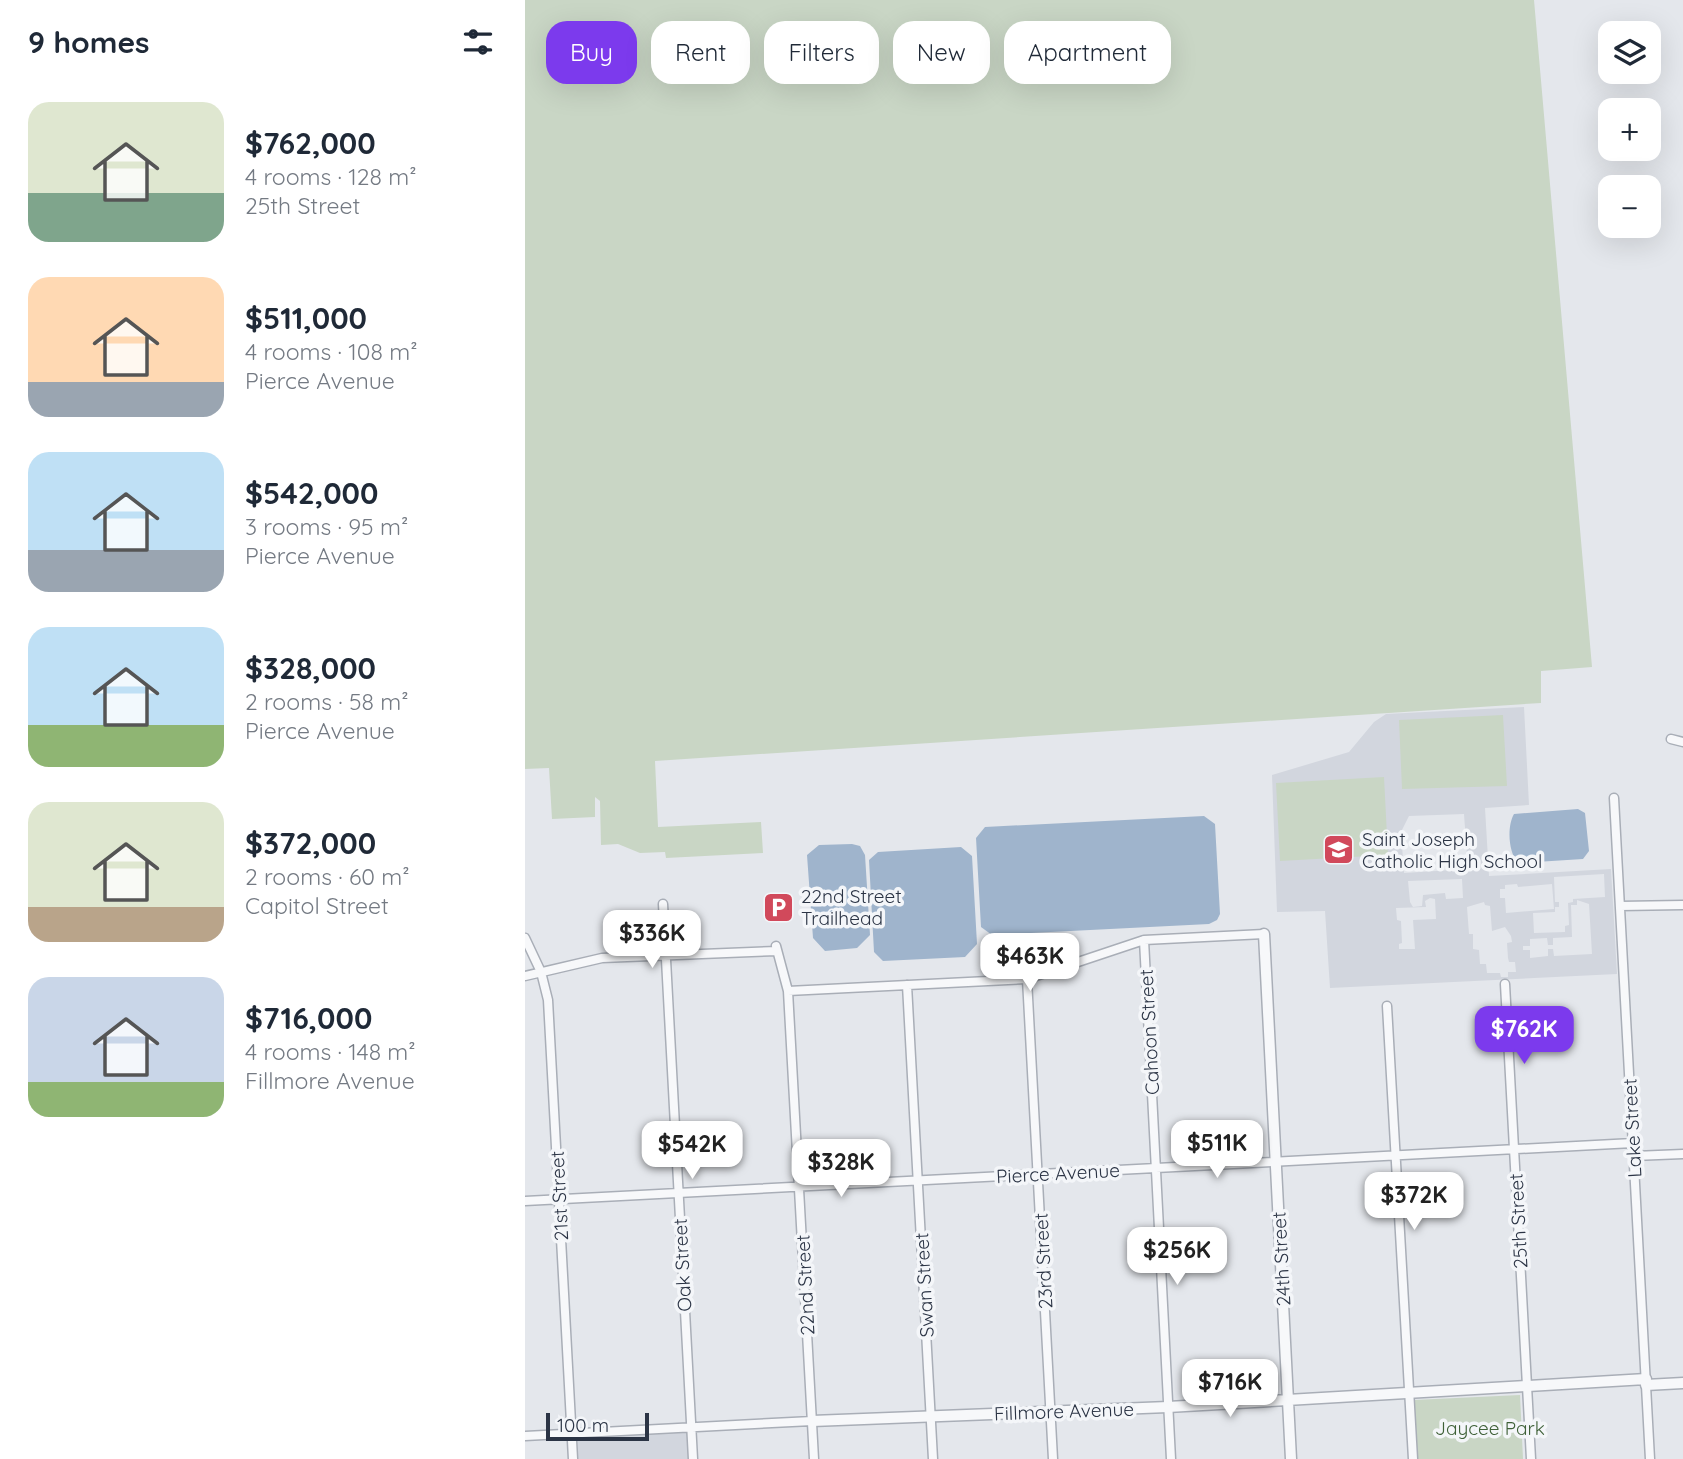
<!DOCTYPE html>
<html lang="en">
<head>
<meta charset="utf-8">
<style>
	body { margin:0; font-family:Quicksand,sans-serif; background:#f2f2f3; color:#1f2937; height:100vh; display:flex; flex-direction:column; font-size:26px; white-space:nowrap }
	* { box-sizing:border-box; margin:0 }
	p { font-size:23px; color:#747a83 }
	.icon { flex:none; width:38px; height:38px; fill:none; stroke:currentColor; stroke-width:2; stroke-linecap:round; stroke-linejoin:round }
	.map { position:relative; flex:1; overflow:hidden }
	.side { display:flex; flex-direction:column; background:#fff; width:525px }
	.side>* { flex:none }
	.hud { position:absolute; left:21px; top:21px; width:665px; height:63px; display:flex; gap:14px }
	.fabs { position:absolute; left:1073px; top:21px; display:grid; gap:14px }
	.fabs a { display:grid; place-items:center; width:63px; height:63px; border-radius:14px; background:#fff; box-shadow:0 7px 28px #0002; font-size:35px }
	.scale { position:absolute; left:21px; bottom:18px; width:103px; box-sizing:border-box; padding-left:7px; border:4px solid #2b3445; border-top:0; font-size:19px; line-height:24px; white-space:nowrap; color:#2b3445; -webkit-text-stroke:5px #f4f6f9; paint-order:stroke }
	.price { position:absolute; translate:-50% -60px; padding:0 16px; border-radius:14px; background:#fff; color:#222; font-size:23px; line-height:46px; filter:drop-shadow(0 2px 4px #0008) }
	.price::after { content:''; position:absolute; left:50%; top:42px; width:21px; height:16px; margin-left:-10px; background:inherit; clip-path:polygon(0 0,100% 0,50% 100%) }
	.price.current { background:#7c3aed; color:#fff }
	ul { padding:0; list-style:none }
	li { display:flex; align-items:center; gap:21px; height:175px; padding:0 28px }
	li span { display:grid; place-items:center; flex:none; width:196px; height:140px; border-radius:21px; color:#555 }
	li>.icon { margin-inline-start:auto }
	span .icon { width:84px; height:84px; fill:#fffc; stroke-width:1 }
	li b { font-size:30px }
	h2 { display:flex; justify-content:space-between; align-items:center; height:84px; padding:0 28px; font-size:30px }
	.chip { padding:0 24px; border-radius:21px; background:#fff; box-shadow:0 7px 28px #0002; font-size:24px; line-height:63px }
	.chip.current { background:#7c3aed; color:#fff }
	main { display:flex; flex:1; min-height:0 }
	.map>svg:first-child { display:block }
</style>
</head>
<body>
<main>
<section class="side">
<h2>9 homes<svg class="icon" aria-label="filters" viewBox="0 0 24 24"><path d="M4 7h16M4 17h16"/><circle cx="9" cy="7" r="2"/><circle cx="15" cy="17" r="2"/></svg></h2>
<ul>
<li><span style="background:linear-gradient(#dfe7d0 65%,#7fa58c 0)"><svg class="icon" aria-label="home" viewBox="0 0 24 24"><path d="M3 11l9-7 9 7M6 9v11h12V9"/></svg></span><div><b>$762,000</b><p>4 rooms · 128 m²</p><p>25th Street</p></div></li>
<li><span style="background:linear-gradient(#ffd9b3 75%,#9aa5b1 0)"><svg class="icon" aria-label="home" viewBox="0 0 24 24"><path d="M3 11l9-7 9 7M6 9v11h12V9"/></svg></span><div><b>$511,000</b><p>4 rooms · 108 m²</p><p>Pierce Avenue</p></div></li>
<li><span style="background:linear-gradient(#bfe0f5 70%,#9aa5b1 0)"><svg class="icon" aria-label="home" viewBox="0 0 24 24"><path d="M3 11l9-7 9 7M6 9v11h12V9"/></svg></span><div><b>$542,000</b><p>3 rooms · 95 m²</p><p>Pierce Avenue</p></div></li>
<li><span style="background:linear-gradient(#bfe0f5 70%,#8fb573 0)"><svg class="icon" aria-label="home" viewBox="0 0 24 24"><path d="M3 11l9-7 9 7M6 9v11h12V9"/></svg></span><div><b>$328,000</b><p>2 rooms · 58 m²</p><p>Pierce Avenue</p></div></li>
<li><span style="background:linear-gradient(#dfe7d0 75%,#b9a48a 0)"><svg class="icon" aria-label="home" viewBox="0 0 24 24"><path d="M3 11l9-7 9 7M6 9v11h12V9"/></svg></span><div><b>$372,000</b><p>2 rooms · 60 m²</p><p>Capitol Street</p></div></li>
<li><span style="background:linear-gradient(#c9d6e8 75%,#8fb573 0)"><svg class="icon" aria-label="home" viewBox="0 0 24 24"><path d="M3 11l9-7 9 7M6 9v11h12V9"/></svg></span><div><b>$716,000</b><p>4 rooms · 148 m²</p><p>Fillmore Avenue</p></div></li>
</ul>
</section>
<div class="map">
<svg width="1158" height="1459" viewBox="0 0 1158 1459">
	<rect width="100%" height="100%" fill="#e4e7ec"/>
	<!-- built -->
	<path fill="#d2d6de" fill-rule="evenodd" d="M999 707 1004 805 960 808 964 876 1086 869 1092 974 805 988 800 911 752 912 747 775 824 752 849 722 861 714ZM939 814 943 869 879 873 876 832 884 816ZM1079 874 1080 897 1048 899V902L1043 903 1044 925 1040 926V932L1009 933 1008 913 1030 912V907H1034V902H1030L1029 877ZM937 879 938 898 921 899 920 893 898 895 897 906 888 907 885 902 883 881ZM992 884 993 887 1027 884 1029 909 981 913 980 898H975V889H980V885ZM905 898 910 899 911 919 888 920 890 949H874V944L877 943 876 921 872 920 871 908 901 907 900 901ZM1052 900 1064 904 1067 954 1029 956 1028 949H1023V956L1005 958V950H998V946H1005V939L1022 938 1023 945H1028V938L1047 937 1046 905H1052ZM959 902 960 905 965 906 967 931 980 927 986 936 987 942 982 943 983 958 984 962H990L991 972H983V977H976L975 973H962L961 964H955L954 950 948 949V934H944L942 907Z
		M162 1432 164 1459H53L52 1438Z"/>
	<!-- green -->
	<path fill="#c9d6c5" d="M0 0H1009L1067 667 1016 671V703L130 761 133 827 236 822 238 853 141 858 140 852 115 853 93 844 76 845 75 801 70 797V817L27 819 24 768 0 769Z
		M978 715 982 786 877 789 874 720Z
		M859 777 863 855 755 861 751 783Z
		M995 1395 998 1459H892L889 1400Z"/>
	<!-- water -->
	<path fill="#9fb4cc" d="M1053 809 1060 813 1064 851 1058 859 993 863C983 852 982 826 989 814Z
		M679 816 690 824 695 914 692 920 684 924 467 935 456 927 451 838 460 827Z
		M327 844 335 846 340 855 345 935 332 948 300 951 288 938 282 855 294 845Z
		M436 847 447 856 452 944 440 957 358 961 349 952 344 860 353 852Z"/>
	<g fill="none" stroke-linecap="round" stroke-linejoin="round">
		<defs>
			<path id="minor" d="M1146 739 1158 742
				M1089 798 1125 1459
				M138 904 168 1459
				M1095 906 1158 905
				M0 938 16 972 23 1000 48 1459
				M619 940 646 1459
				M251 946 263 991 289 1459
				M0 976 77 958 252 951
				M502 979 528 1459
				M980 984 1006 1459
				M382 985 408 1459
				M263 991 502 979 619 940 739 934
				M862 1006 888 1459
				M1109 1156 1158 1154
				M0 1201 1108 1143
				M0 1436 287 1421"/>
			<path id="tertiary" d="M739 934 766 1459
				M1121 1385 1158 1383
				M287 1421 643 1407 1121 1379"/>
		</defs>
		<!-- minor casing -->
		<use href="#minor" stroke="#a9aeb7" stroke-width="11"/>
		<!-- tertiary casing -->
		<use href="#tertiary" stroke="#a9aeb7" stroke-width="13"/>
		<!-- minor -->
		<use href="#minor" stroke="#f7f8fa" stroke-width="8"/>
		<!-- tertiary -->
		<use href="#tertiary" stroke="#f7f8fa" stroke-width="10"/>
	</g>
	<!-- icons -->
	<defs>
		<symbol id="school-square" viewBox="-11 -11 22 22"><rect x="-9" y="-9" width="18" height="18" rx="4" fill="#d1495b" stroke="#f4f6f9"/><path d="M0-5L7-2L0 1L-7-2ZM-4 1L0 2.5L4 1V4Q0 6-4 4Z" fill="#fff"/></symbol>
		<symbol id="parking-square" viewBox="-11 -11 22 22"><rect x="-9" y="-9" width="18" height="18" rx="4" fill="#d1495b" stroke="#f4f6f9"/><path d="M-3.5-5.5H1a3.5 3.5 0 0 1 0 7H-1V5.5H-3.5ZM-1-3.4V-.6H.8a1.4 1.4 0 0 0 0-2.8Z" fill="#fff"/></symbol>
	</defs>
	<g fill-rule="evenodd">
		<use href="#school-square" x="796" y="832" width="35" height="35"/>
		<use href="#parking-square" x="236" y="890" width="35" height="35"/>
	</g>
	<g text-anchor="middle" stroke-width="7" stroke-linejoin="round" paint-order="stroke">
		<!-- poi labels -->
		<g font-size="19" fill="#2b3445" stroke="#f4f6f9" text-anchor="start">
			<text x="837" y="846">Saint Joseph<tspan x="837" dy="22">Catholic High School</tspan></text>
			<text x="276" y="903">22nd Street<tspan x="276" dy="22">Trailhead</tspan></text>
		</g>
		<!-- street labels -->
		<g font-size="19" fill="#2b3445" stroke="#f4f6f9">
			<text transform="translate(624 1032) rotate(-93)" y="7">Cahoon Street</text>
			<text transform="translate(1107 1128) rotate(-93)" y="7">Lake Street</text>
			<text transform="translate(533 1173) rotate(-3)" y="7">Pierce Avenue</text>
			<text transform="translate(34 1196) rotate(-93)" y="7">21st Street</text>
			<text transform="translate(993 1221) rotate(-93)" y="7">25th Street</text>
			<text transform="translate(756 1259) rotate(-93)" y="7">24th Street</text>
			<text transform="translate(518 1261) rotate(-93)" y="7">23rd Street</text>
			<text transform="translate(157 1265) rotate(-93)" y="7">Oak Street</text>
			<text transform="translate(280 1285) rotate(-93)" y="7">22nd Street</text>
			<text transform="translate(399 1285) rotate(-93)" y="7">Swan Street</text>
			<text transform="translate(539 1411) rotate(-2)" y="7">Fillmore Avenue</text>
		</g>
		<!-- park labels -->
		<g font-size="19" fill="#3f6138" stroke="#f4f6f9">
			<text x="965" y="1435">Jaycee Park</text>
		</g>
	</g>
</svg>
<div class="fabs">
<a><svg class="icon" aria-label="layers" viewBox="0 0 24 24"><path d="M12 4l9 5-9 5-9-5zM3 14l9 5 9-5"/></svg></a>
<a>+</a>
<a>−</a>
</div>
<div class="scale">100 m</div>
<b class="price" style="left:127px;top:970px">$336K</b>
<b class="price" style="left:505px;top:993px">$463K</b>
<b class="price current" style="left:999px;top:1066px">$762K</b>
<b class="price" style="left:692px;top:1180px">$511K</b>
<b class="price" style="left:167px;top:1181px">$542K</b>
<b class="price" style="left:316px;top:1199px">$328K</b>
<b class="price" style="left:889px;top:1232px">$372K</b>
<b class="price" style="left:652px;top:1287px">$256K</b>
<b class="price" style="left:705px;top:1419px">$716K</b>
<div class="hud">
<a class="chip current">Buy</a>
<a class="chip">Rent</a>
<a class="chip">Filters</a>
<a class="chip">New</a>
<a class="chip">Apartment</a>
</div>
</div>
</main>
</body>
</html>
